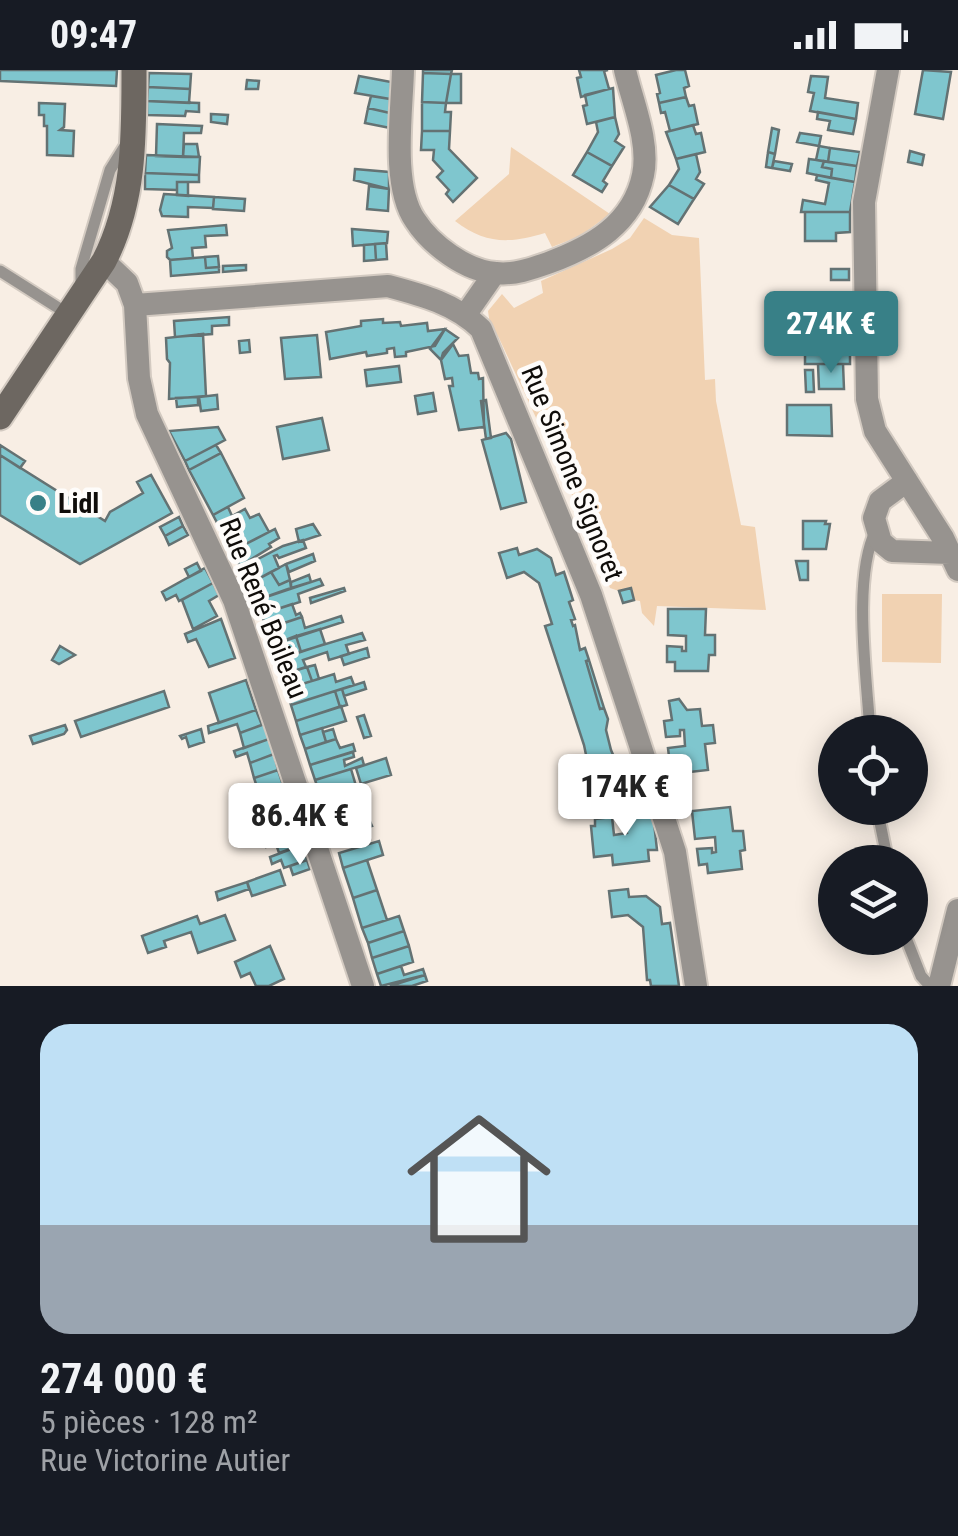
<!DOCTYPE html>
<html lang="fr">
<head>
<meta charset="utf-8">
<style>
	body { margin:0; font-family:"Roboto Condensed",sans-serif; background:#242831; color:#f1f3f6; height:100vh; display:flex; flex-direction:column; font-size:38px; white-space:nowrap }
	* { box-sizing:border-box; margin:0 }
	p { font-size:32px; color:#9ea1a6 }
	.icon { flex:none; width:55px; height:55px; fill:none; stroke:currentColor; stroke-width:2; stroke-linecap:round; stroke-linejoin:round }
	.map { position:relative; height:916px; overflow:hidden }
	.panel { display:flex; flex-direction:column; background:#171b24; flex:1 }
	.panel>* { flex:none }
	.controls { position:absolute; left:818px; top:645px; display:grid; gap:20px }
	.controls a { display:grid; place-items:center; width:110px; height:110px; border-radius:50%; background:#171b24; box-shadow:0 5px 25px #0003; font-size:50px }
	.price { position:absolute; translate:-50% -85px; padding:0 22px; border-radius:10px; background:#fff; color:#222; font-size:32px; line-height:65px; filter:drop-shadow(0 2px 5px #0008) }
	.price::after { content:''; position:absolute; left:50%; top:60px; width:30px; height:22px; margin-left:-15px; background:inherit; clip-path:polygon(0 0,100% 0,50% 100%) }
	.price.on { background:#388087; color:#fff }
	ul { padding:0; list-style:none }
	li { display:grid; align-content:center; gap:20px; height:530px; padding:0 40px }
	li+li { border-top:2px solid #363941 }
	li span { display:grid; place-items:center; height:310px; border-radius:30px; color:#555 }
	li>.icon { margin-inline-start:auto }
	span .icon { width:180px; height:180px; fill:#fffc; stroke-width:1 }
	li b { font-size:42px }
	.status { display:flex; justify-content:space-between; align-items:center; height:70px; padding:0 50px; background:#171b24; direction:ltr }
	.status svg { height:28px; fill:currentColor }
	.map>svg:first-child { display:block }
</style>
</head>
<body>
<div class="status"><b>09:47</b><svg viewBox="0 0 49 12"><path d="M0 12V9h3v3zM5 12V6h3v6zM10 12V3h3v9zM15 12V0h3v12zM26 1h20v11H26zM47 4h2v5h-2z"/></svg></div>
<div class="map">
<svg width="958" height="916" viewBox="0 0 958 916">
	<rect width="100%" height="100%" fill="#f8eee4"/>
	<!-- green -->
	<path fill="#f1d2b2" d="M511 77 610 144 580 166 552 177 545 163C509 174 485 174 455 151L509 104Z
		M644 148 672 165 699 168 705 310 715 309 716 331 741 455 755 457 766 540 657 536 654 556 642 543 640 531 634 530 632 518 619 521 610 518 577 436 499 268 490 255 488 241 502 224 514 238 543 223 541 211 612 179 630 168Z
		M882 524H942L941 593 882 592Z"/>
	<!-- building -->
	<path fill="#7fc6ce" stroke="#647273" stroke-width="2.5" d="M0 0H117L116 16 0 11Z
		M423 0H452L451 4 423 3Z
		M579 0H608L604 1 609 19 581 27 577 8 581 7Z
		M676 0H685L689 16 684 18 686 27 659 33 657 24 660 23 656 5Z
		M923 0 951 2 943 49 915 44Z
		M149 3 191 4 190 19 148 17Z
		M423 3 451 4 446 33 422 32Z
		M451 4H461V33H446Z
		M359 6 391 12 390 29 355 23Z
		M811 6 828 7 825 28 858 33 856 49 810 41 814 23 808 22Z
		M247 10 259 11 258 19H246Z
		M148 17 190 19 189 33 147 31Z
		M613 18 615 47 587 54 583 36 587 35 585 25Z
		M371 26 390 29V43L368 38Z
		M686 27 689 36 694 35 698 54 670 61 665 42 661 43 659 33Z
		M147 31 199 33V42L186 41 185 46 147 45Z
		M422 32 446 33 445 42H451L450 61H422Z
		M39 33 65 34 64 57 60 60 74 61 73 86 47 85V56H44V45H39Z
		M368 38 390 43V58L365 53Z
		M818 42 856 49 853 64 828 60 830 51 817 49Z
		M211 44 228 45 227 54 211 52Z
		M615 47 619 64 615 71 624 77 612 96 587 82 598 62 596 52Z
		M157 54 202 56 201 63H184L183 87 156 86Z
		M693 55 696 64 701 63 705 82 676 89 666 62Z
		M772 58 779 60 775 84 768 82Z
		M422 61H450L449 79 477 108 453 132 446 124 449 120 437 107 443 101 433 90 434 80H421Z
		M800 63 821 66 819 76 797 72Z
		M184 74H197L199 87H183Z
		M819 76 830 78 828 92 816 90Z
		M830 78 860 82 857 96 828 92Z
		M910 81 924 85 922 95 908 92Z
		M587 82 612 96 603 111 607 114 602 122 573 105Z
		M768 82 775 84 772 98 766 97Z
		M696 84 700 102 696 109 704 114 694 129 669 115 679 99 676 89Z
		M146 85 200 87 199 105 145 103Z
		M809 89 824 91 822 97 832 99 831 108 807 103Z
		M774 91 792 94 790 101 772 98Z
		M824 91 857 96 855 112 831 108 832 99 822 97Z
		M355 99 389 102V119L354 110Z
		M145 103 199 105V112H177V120L145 119Z
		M817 105 855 112 850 142H801L803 130 825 134 829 113 816 110Z
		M177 112H188V126L177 125Z
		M669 115 694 129 678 154 650 137Z
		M369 116 389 119 388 141 367 139Z
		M164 124 214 127 213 138 188 137V147L162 146 160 140Z
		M214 127 245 129 244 141 213 139Z
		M805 142H850V162L836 163V171H805Z
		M226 155 227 165 205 166 206 177 192 178 193 188 170 190 167 187V181L172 178 168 160Z
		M352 159 388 162 387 173 353 176Z
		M386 173 387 189 376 190 375 174Z
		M375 174 376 190 364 191V175Z
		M218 186 219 197 206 198 205 187Z
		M205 187 206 198 219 197V202L171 206 170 190Z
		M246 195V200L223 202V196Z
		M831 199H849V210H831Z
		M821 230H842L843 263H822Z
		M229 247V255L212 256V264L175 267 174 251Z
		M383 249V253L400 252 401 256 427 253 428 261 445 259 435 276 406 282V286L395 287 394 278 387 279V283L367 286 366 282 330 289 326 262 361 256V251Z
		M445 259 458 268 443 283 441 290 430 279Z
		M203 264 206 326 169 329 170 293 167 289 166 268Z
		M317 265 321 307 285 309 281 268Z
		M805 266H813V278H850V294H805Z
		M249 270 250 282 240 283 239 271Z
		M453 274 459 286 468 285 471 303H478L479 309 483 308 484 357 459 360 449 316H453L452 308 445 309 441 290Z
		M818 294H843L844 319H819Z
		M399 296 401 312 367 316 365 300Z
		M805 300H813L814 322H806Z
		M433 323 436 341 418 344 415 326Z
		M217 325 218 339 201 341 199 327Z
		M198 327V335L177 337 176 328Z
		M486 330 491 368 486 369 481 331Z
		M787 335H831L832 366 787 365Z
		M322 348 329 380 283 389 277 357Z
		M218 357 225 370 185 391 169 361Z
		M506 363 511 369 526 432 501 439 482 370Z
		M0 375 25 391 20 398 0 385Z
		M216 375 221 383 189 400 185 391Z
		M221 383 244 428 213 445 189 400Z
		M0 385 105 451 110 442 143 423 137 412 151 405 172 443 80 494 0 445Z
		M228 437 232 446 245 439 250 448 259 444 269 462 232 481 213 445Z
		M179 447 183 456 165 466 160 457Z
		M803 451H826L825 454H830L826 479H803Z
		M313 454 320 465 299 472 296 459Z
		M183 456 188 465 169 475 165 466Z
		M275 459 279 468 269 474 271 477 240 496 232 481Z
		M303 470 306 478 279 488 277 485 274 486 279 498 249 514 241 498 283 476Z
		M517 478 519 485 537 479 551 488 556 505 564 502 573 530 569 532 575 549 571 550 573 556 575 555 580 580 585 578 589 590 586 591 600 639 604 638 608 649 606 660 611 680 614 687 618 686 621 707 617 709 618 715 593 719 584 675 545 556 552 554 539 513 524 502 507 508 499 483Z
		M313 484 315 491 289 502 286 494Z
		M796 491H808V510H800Z
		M197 493 201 501 189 507 185 499Z
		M286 494 290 510 279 515 271 502Z
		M205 498 213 513 179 531 176 525 166 530 162 522Z
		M271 502 279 515 290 510 291 518 257 530 249 514Z
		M309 505 311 512 291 518V512Z
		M320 509 323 515 298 524 300 532 262 544 257 530Z
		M213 513 219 525 209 531 217 546 193 559 182 530Z
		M344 518 345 521 311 533 310 528Z
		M631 518 634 530 623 533 619 521Z
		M292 534 296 545 300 543 302 547 266 559 262 544Z
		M668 539H706L705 565H715V585H709L708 601H675V592H667V576L682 577V581H686V566L668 565Z
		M341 546 343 552 272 575 266 559 302 547 305 558Z
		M221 549 235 588 209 597 196 569 188 572 185 564Z
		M320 559 325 574 301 582 296 566Z
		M362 563 365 570 346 575 349 584 329 590 327 582 303 590 306 597 281 605 276 589Z
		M296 566 301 582 276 589 272 575Z
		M60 576 75 585 59 594 52 590Z
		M367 578 369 587 344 595 341 586Z
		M589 590 604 638 600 639 586 591Z
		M315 595 319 609 312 611 307 597Z
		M307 597 312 611 286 619 281 605Z
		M334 604 336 612 351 607 354 615 291 635 286 619Z
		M246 610 256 640 219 653 209 623Z
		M364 612 366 619 344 626 342 619Z
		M342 619 347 635 340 637 335 621Z
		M164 621 169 637 81 667 75 651Z
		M335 621 340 637 296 651 291 635Z
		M679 629 687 640 700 639 702 656 713 655 715 673 705 674 708 700 671 704 668 678 685 676 684 660H680V666L666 667 664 651 672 650 669 631Z
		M341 636 346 651 300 665 296 651Z
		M256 640 262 655 240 663 237 654 209 663 208 656Z
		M364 645 371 666 364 668 357 647Z
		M264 654 269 669 244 678 240 663Z
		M65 655 67 660 64 664 33 674 30 666Z
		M322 658 326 672 305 679 300 665Z
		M201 659 204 672 189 677 186 667 182 669 180 666Z
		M333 659 336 669 326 672 323 662Z
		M269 669 274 684 250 693 247 683 236 687 234 681Z
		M336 669 340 678 353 674 355 681 310 695 305 679Z
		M353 682 354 687 344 690 345 696 362 688 364 695 315 710 310 695Z
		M274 684 278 700 254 708 250 693Z
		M386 688 391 705 361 714 356 698Z
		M351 699 356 716 321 727 315 710Z
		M278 700 283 715 259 723 254 708Z
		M283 715 288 729 264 737 259 723Z
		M288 729 293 745 269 753 264 737Z
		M362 734 372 756 334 768 327 746Z
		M730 737 733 761H743L745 780 740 781 742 799 708 803 707 794 699 795 697 779 712 778V783L716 782 715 767 695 769 692 741Z
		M653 743 657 780H648L649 791 613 795 612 785 594 787 591 756H595V749L612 747 614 765 627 763 625 746Z
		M293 745 297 760 274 768 269 753Z
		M297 760 302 775 279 783 276 774 266 777 264 772Z
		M379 771 383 785 343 798 339 783Z
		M302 775 307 790 284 798 281 790 272 794 270 787Z
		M307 790 310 799 293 805 290 796Z
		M367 790 377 820 353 828 343 798Z
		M280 800 285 815 252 826 247 812Z
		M247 812 249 819 218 830 216 822Z
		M628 819 629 827 646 826 660 837 662 854 670 853 679 916H651L650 910H647L643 857 628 845 612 847 609 821Z
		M377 820 387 850 362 858 353 828Z
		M225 845 235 870 198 883 191 862 164 871 166 877 148 883 142 866 197 846 200 854Z
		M399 846 404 861 368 873 362 858Z
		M404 861 409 876 372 888 368 873Z
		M270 876 284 909 269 916H256L250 903 241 907 235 892Z
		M409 876 413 892 377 904 372 888Z
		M401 896 404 905 423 899 425 905 381 916 377 904Z
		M425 905 427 911 412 916H390Z"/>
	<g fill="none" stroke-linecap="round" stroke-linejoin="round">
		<defs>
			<path id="lane" d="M0 201 68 244
				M81 214V199L110 100 125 76
				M870 662C867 608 852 508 876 460
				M877 738 888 792
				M906 868 921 906 930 916"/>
			<path id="street" d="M403 0C402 42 391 115 415 150 431 175 466 201 496 203 514 205 531 199 548 193 592 177 633 154 643 105 650 72 632 31 625 0
				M888 0 864 132 867 329 875 361 943 468 958 500
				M104 191 127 213 135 235 139 308 147 344 234 530 363 916
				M135 235 388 216C422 225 456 234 481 259L591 525 675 782 696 916
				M466 244 494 204
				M907 411 880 431 874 448 881 472 892 481 950 483
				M939 916 958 840"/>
			<path id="secondary" d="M0 347 104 191C135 131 134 66 134 0"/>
		</defs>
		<!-- lane casing -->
		<use href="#lane" stroke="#d3cac1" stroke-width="15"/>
		<!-- street casing -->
		<use href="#street" stroke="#d3cac1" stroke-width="26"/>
		<!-- secondary casing -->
		<use href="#secondary" stroke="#d3cac1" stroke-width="29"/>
		<!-- lane -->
		<use href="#lane" stroke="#97938f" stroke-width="11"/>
		<!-- street -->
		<use href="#street" stroke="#97938f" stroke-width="22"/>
		<!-- secondary -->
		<use href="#secondary" stroke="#6d6761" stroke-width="25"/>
	</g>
	<!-- markers -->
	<circle fill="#388087" stroke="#fefcfa" stroke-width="4" cx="38" cy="433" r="10"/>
	<g text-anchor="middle" stroke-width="9" stroke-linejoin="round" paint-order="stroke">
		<!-- street labels -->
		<g font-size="28" fill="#0f0c09" stroke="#fefcfa">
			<text transform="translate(573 403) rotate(68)" y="10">Rue Simone Signoret</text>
			<text transform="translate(264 538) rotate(68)" y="10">Rue René Boileau</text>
		</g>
		<!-- poi labels -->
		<g font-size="28" font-weight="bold" fill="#0f0c09" stroke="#fefcfa" text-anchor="start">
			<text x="58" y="443">Lidl</text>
		</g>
	</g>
</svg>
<div class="controls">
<a><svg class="icon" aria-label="locate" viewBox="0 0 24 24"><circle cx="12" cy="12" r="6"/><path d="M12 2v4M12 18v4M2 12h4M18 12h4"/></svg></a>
<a><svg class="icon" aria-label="layers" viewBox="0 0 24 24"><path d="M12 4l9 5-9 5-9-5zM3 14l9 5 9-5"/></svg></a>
</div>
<b class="price on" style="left:831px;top:306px">274K €</b>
<b class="price" style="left:625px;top:769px">174K €</b>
<b class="price" style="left:300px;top:798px">86.4K €</b>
</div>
<section class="panel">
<ul>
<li><span style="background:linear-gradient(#bfe0f5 65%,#9aa5b1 0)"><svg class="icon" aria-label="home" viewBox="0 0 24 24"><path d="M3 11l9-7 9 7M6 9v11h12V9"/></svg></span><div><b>274 000 €</b><p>5 pièces · 128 m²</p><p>Rue Victorine Autier</p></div></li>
</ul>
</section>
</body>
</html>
